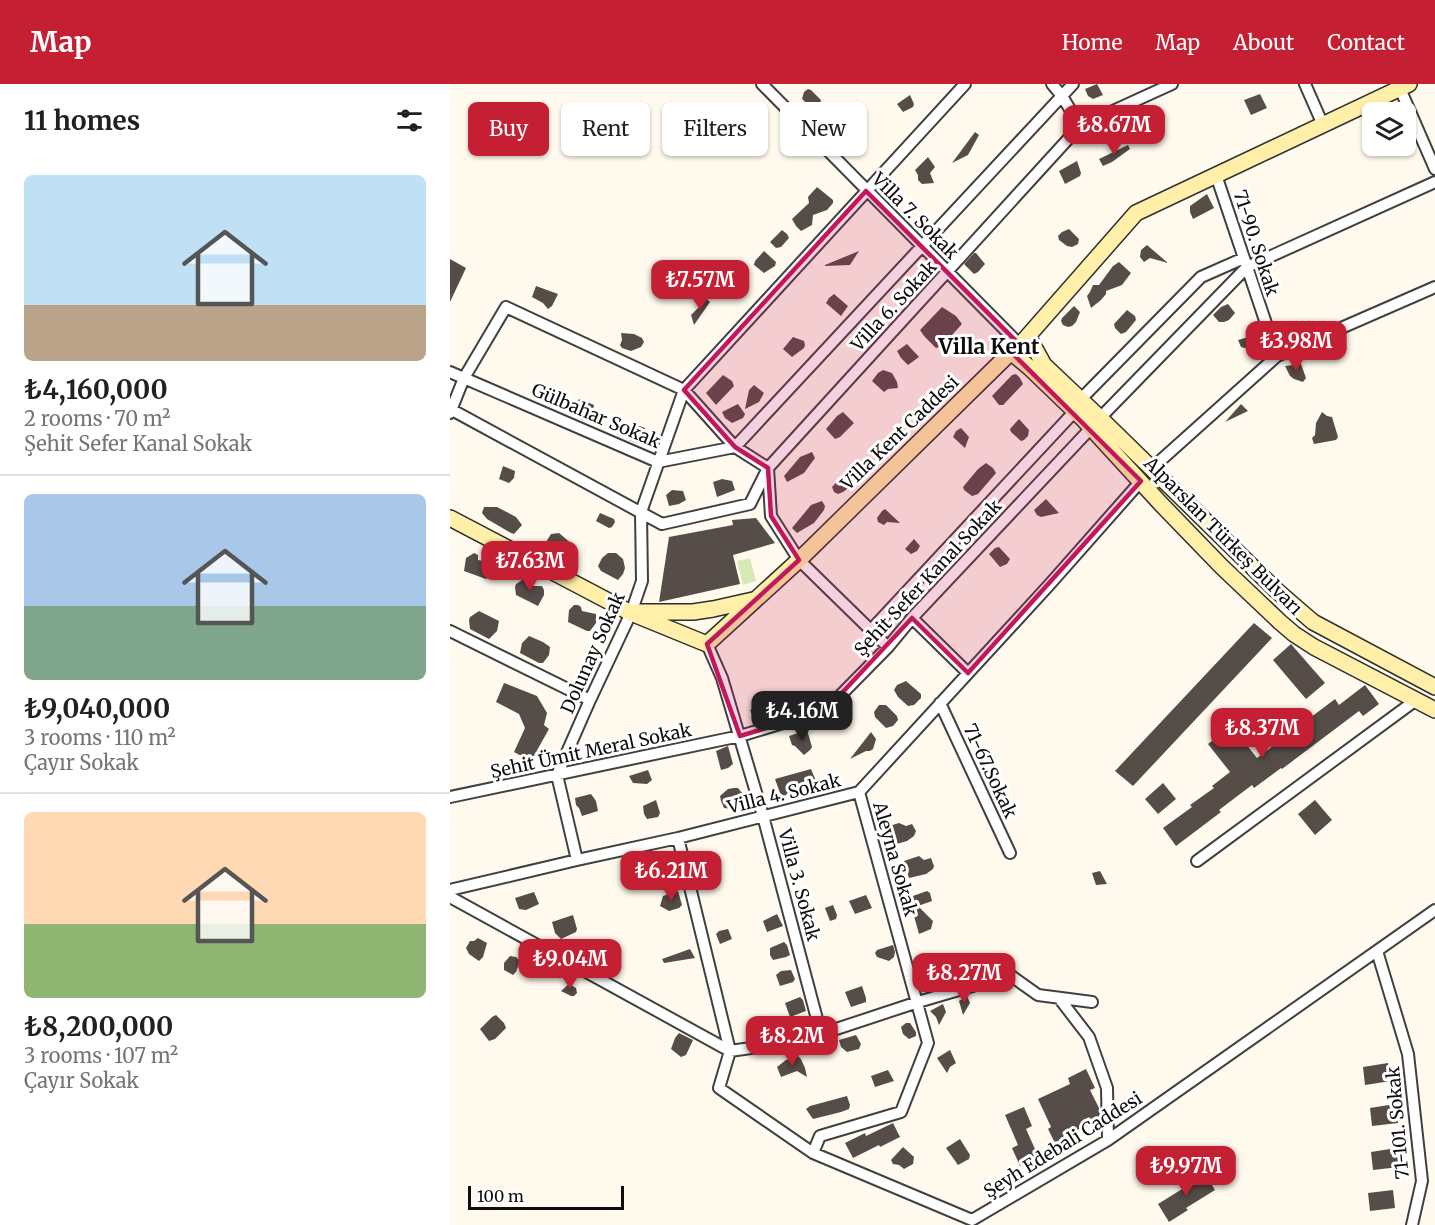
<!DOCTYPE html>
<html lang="en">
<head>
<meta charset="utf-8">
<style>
	body { margin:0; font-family:Merriweather,serif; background:#f2f2f2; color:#202124; height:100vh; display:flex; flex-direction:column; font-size:22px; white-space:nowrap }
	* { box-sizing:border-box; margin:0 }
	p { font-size:20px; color:#757577 }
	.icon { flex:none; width:33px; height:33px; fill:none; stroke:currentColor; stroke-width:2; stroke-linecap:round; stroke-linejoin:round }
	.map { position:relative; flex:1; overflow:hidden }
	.details { display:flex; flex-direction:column; background:#fff; width:450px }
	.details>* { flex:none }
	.hud { position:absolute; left:18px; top:18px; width:570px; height:54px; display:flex; gap:12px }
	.buttons { position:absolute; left:912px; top:18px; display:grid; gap:12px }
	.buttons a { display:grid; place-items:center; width:54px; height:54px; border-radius:9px; background:#fff; box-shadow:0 2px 4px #0004; font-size:30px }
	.scale { position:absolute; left:18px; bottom:15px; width:156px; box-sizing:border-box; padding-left:6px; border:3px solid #0d0d0d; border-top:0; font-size:16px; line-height:21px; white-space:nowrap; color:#0d0d0d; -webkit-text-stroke:4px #fff; paint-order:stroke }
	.price { position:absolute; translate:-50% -51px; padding:0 14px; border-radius:12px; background:#c41f32; color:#fff; font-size:20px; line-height:39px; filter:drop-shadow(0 2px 3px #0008) }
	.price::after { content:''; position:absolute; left:50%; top:36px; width:18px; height:14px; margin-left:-9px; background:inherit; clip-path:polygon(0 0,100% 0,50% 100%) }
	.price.current { background:#222; color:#fff }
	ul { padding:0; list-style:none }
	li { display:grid; align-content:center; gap:12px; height:318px; padding:0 24px }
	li+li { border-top:2px solid #e0e0e0 }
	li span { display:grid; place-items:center; height:186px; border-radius:9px; color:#555 }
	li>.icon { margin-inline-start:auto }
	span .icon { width:108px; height:108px; fill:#fffc; stroke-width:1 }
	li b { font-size:26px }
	h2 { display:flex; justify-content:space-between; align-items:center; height:72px; padding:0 24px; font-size:26px }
	.pill { padding:0 21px; border-radius:9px; background:#fff; box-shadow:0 2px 4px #0004; font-size:21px; line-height:54px }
	.pill.current { background:#c41f32; color:#fff }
	header { display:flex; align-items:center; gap:36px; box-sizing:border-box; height:84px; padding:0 30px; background:#c41f32; color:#fff }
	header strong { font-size:28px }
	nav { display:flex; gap:33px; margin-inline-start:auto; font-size:21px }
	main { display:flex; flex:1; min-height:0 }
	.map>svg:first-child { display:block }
</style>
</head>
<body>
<header>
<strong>Map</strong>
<nav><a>Home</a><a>Map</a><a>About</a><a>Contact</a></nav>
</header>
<main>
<section class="details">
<h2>11 homes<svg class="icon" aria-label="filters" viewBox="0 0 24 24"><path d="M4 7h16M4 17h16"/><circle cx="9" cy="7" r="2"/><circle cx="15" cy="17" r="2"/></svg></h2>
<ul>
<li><span style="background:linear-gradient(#bfe0f5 70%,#b9a48a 0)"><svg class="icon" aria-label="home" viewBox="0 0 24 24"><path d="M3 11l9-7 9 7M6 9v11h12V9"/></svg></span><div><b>₺4,160,000</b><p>2 rooms · 70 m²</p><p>Şehit Sefer Kanal Sokak</p></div></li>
<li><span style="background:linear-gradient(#a9c7e8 60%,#7fa58c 0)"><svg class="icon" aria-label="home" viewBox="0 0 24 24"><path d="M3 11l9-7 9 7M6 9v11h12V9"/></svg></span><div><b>₺9,040,000</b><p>3 rooms · 110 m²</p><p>Çayır Sokak</p></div></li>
<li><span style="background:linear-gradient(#ffd9b3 60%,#8fb573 0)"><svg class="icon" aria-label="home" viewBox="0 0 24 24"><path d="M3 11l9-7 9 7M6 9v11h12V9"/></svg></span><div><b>₺8,200,000</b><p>3 rooms · 107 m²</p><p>Çayır Sokak</p></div></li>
</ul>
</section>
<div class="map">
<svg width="985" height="1141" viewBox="0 0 985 1141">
	<rect width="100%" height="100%" fill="#fffaed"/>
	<!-- green -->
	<path fill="#d5ebb5" d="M300 474 306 497 293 501 287 477Z"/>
	<!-- building -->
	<path fill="#564d49" d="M647 0 653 11 643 15 638 12 635 5Z
		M358 5 361 6 371 16 370 20 363 25 352 15 354 8Z
		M810 10 817 24 801 31 794 16Z
		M460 11 464 20 463 23 453 28 447 20Z
		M685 32 690 43 679 47 674 38 677 33Z
		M525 48 529 51 518 71 502 79Z
		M678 61 680 65 662 78 653 82 649 75Z
		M478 73 485 83 480 89 484 99 472 100 468 96V91L465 86Z
		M627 77 631 89 630 92 615 100 609 87Z
		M367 103 383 116V119L377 126 363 131 362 141 351 147 346 142 342 135 359 119 358 113Z
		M757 110 764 124 743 135 740 128V122Z
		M619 145 629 155 628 160 622 163 617 162 609 156 608 152 612 148Z
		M332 146 337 150 339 154 331 163 326 164 320 158Z
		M697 161 718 179 700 174 694 178 690 173 691 166Z
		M314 167 326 178 325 182 314 189 304 181 305 177Z
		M409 167 400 181 375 182V181Z
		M524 169H526L535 180 528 188 524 190 514 180Z
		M0 175 16 184 0 218Z
		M669 178 681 189 672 201 656 207V210L651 216 641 224 637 212 640 208 643 201H649L663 182Z
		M86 202 108 210 102 222 98 225 93 219 82 213Z
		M384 210 398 222 391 232 376 219 379 214Z
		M257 215 260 218 244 241 241 231Z
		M778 220 785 229 779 236 774 238H769L763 231 771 223Z
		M624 222 630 228 626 238 622 242 618 243 613 241 611 237 612 234Z
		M492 223 506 232 512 240 492 262 486 264 474 252 470 246Z
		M677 226 685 232 686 236 676 248 671 250 665 244 664 240Z
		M171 249 184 250 192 254 194 258 191 263 181 267 172 264 170 261 172 256Z
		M802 252H805L809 259 795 264 791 263 788 256Z
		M343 253 354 257 355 261 354 264 342 273 333 265Z
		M457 260 469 273 458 281 451 274 447 267Z
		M851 280 856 294 853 298 844 295 840 292 835 282Z
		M433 286 442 289 447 298 448 304 438 305 434 308 422 297 428 289Z
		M566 290 570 294 573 300 556 318 553 321H549L542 312 562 291Z
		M273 291 282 297 284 302 266 321 256 309Z
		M304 301 314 309 309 318 295 325 299 306Z
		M130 315 144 321 143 325 138 338 132 336 120 327 123 319Z
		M288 320 295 330 293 334 282 339 275 334 272 328Z
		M791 320 798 327 775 338Z
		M393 328 404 339 390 353 385 355 376 345 387 332Z
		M872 328 877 332 882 333 888 353 886 356 864 360 862 354 865 351 866 339Z
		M569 335 579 346 578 352 574 356 571 357 561 348 560 345Z
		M184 340 195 344 193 353 189 360 179 356Z
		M511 344 519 353 515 364 503 353 506 347Z
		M362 368 365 374 354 389 337 398 334 392 350 373Z
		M536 379 543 384 546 389 528 410 522 412 514 406 513 403 528 385Z
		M53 382 65 387 64 394 59 399 49 395Z
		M396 390 405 399 393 408 388 410 384 408 382 403 392 392Z
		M272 395 282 397 285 406 267 413 263 398Z
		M222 406 233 407 236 416 229 420 219 422 216 411Z
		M596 415 609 429 591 433 587 431 584 426Z
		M372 417 375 422 374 426 364 439 347 449 342 444 361 421Z
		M34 423H47L66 433 72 441 64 450 61 449 37 435 32 429Z
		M435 425 450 439 437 438 434 441 428 438 427 434 432 427Z
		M150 429 164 435 165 438 162 443 159 444 146 437Z
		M306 434 325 459 283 471 290 500 209 518 219 453 283 441 282 436Z
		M109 449 122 460 119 470 116 474 108 473 95 463 96 458 101 450Z
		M464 455 470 462 467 467 461 470 455 465Z
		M549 463 560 475 557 480 550 483 539 470 545 464Z
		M24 469 28 471V476L43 479V489L36 495 14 487 16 474Z
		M158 469H166L173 475 175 484 173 490 168 496 151 487 148 482 152 474Z
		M75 494 83 502H92L94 506V511L88 522 66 511 65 503 66 500Z
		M124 521H128L131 523 132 527 146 530V539L140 547H137L118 538 119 526Z
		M29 527 49 537 47 547 39 555 20 545 19 536 20 533Z
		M804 539 822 554 683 702 665 687Z
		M79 552 93 558 100 563 99 571 93 579H89L70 569 72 559Z
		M841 560 875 599 856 615 823 576Z
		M456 597 471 610V614L464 621 458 622 448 613 444 606 447 601Z
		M54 599 87 612 97 629 94 641 99 645 81 677 64 668 75 644 69 630 46 618Z
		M915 601 929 620 913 632 909 627 832 685 831 684 804 704 802 701 769 726 771 728 726 762 713 744 742 723 740 721 764 704 762 702 780 688 758 660 800 628 814 647 796 660 807 674 885 615 889 621Z
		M429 621H436L447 632 448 636 443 642 436 644 425 633 424 628Z
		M311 623 315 631 304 636 300 626Z
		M357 646 362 663 360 666 354 671 345 662 342 661 339 652Z
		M421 648 426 655 423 665 420 667H416L400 675Z
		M278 662 283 680 278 684 271 686 266 667Z
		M361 685 366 697V702L358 706 352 705 341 707 333 713 330 709 325 695Z
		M198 686 202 696 197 700 183 699 179 692Z
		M713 699 726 715 708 730 695 715Z
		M284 704H288L292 709 293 717 291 722 284 725 274 724 271 717 270 712 278 705Z
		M141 710 146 717 148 727 132 732 129 724 126 721 125 714Z
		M206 716 210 729 208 733 197 735 194 730 193 722Z
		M865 716 882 736 865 751 848 730Z
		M449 739 456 742 462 740 466 747 464 752 457 757 440 762 436 743Z
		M469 772 474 776 481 774 484 782 483 785 476 790 459 794 454 777Z
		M215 773 218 774 222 788 221 792 205 798 202 789 205 777Z
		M650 787 657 800 646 801 642 789Z
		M228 807 232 821 229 824 219 827 210 822 213 812Z
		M477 807 480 809 482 817 468 822 483 837 481 845 469 850 462 825 458 820 459 817 457 811 460 814V813Z
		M84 808 89 820 76 826 69 825 65 814Z
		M416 811 422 824 405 830 399 817Z
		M383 821 387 831 386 835 380 837 375 824Z
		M327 830 333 842 317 848 313 837Z
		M123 831 127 845 126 848 111 855 105 849 102 838Z
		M278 845 282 855 270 860 266 850 269 847Z
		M28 854 37 859 33 873 29 877 19 870 16 864 20 857H24Z
		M334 858 337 861 340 871 336 873 323 876 320 871V864Z
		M443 861 445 868 444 873 439 877 427 873 425 869 427 866Z
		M240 865 245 874 214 879 212 875Z
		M60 872 66 873 70 877 66 888 63 891 54 886V879Z
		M341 886 345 895 343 898 330 902 326 891 331 887Z
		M119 900 126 904 127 909 124 912H121L111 907Z
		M412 902 416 914V918L401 923 395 908Z
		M517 912 520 919 513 931 509 917Z
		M350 913 353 916 356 927 340 933 335 919Z
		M493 920 496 928 489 941 486 933 480 927Z
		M46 931 54 939 56 944 45 955 39 957 30 945 42 933Z
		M456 939H460L466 948V952L459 955 453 950 451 943Z
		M229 949 243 956 236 971 231 973 221 965 225 954Z
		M406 951 411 960 409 965 397 968 391 963 389 956Z
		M500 966 506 979 500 983 497 989 487 974Z
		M348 972 351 975 355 984 357 993 347 987 331 993 327 983 336 976Z
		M938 979 941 997 915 1001 913 983Z
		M636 985 645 1004 640 1006 650 1026V1035L623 1048 626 1055 607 1063 598 1045 601 1043 588 1015 620 1000 618 994Z
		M438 986 444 997 425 1003 421 992Z
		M397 1012 400 1021 399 1025 391 1028 363 1035 356 1025 360 1022Z
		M945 1020 948 1039 922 1042 920 1024Z
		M574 1023 582 1042 576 1045 589 1074 570 1082 562 1064 568 1061 555 1031Z
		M443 1039 450 1053 430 1063 429 1061 403 1074 395 1059 415 1049 416 1052Z
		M510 1055 520 1071 519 1075 508 1081 496 1064Z
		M453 1063 464 1073 463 1080 454 1085 449 1081 443 1080 441 1076Z
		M946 1064 949 1083 923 1086 921 1068Z
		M754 1088 765 1106 736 1124 738 1126 719 1138 708 1120 737 1102 735 1100Z
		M943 1106 945 1124 920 1127 918 1109Z"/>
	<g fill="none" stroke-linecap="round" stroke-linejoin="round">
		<defs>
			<path id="street" d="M312 0 570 261
				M602 0 612 12 630 42
				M855 0 873 41
				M948 0 985 85
				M766 91 827 272
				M0 288 208 378 285 363 623 0
				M630 316 751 193 794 174
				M2 326 212 440 300 420 318 384 630 42 722 0
				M0 329 14 294 56 223 234 306 515 0
				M650 334 797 183 985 98
				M701 385 827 272 985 203
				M462 534 518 589
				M0 547 140 616
				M420 547 625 327
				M257 560 272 594 313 732 371 950
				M490 619 560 769
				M0 713 290 652 376 626 438 563 462 534 641 344
				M228 754 280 967 269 1004 363 1069 522 1136 658 1056 985 826
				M127 776 107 691 140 616 181 529 192 497 191 428 234 306 285 363 318 384 321 432 349 476 438 563
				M747 777 966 616
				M0 806 127 776 228 754 409 708 600 500 691 397
				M0 813 280 967 322 961 371 950 468 918 560 891 588 911 642 918
				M927 867 958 970 972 1097 962 1141
				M609 914 639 953 657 1004 658 1056
				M363 1069 370 1052 451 1028 478 959 409 708"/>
			<path id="secondary" d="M578 252 594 281 650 334 826 506 863 538 985 603
				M561 268 580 284 632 334 711 420 772 483 830 538 844 550 864 563 985 626
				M0 434 181 529 257 560 349 476 561 268 570 261 686 129 959 0
				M187 528H243L263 525 303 516"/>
		</defs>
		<!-- street casing -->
		<use href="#street" stroke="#404040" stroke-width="14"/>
		<!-- secondary casing -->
		<use href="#secondary" stroke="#2f2f2f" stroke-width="18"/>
		<!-- street -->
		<use href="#street" stroke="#fff" stroke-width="10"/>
		<!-- secondary -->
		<use href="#secondary" stroke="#ffefa8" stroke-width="15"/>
	</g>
	<!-- marked area -->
	<path fill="#c2185b" fill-opacity="0.2" stroke="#c2185b" stroke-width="4.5" stroke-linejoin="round" d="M416 107 570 261 561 268 691 397 518 589 462 534 376 626 290 652 257 560 349 476 321 432 318 384 285 363 234 306Z"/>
	<g text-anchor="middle" stroke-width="6" stroke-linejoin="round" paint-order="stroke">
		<!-- street labels -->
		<g font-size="18" fill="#0d0d0d" stroke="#fff">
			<text transform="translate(465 132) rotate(45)" y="6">Villa 7. Sokak</text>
			<text transform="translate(806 159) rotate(72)" y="6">71-90. Sokak</text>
			<text transform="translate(444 222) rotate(-47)" y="6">Villa 6. Sokak</text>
			<text transform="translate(146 332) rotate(23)" y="6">Gülbahar Sokak</text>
			<text transform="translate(450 349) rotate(-44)" y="6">Villa Kent Caddesi</text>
			<text transform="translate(773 452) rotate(45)" y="6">Alparslan Türkeş Bulvarı</text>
			<text transform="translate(478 494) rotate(-47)" y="6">Şehit Sefer Kanal Sokak</text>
			<text transform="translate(143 569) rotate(-66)" y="6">Dolunay Sokak</text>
			<text transform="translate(141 667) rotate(-12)" y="6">Şehit Ümit Meral Sokak</text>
			<text transform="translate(540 687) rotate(65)" y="6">71-67.Sokak</text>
			<text transform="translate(334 710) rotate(-14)" y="6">Villa 4. Sokak</text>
			<text transform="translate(445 775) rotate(74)" y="6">Aleyna Sokak</text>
			<text transform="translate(349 801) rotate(75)" y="6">Villa 3. Sokak</text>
			<text transform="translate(948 1039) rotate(-95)" y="6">71-101. Sokak</text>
			<text transform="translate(613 1061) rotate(-32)" y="6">Şeyh Edebali Caddesi</text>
		</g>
		<!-- quarter labels -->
		<g font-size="21" font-weight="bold" fill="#0d0d0d" stroke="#fff">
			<text x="539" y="270">Villa Kent</text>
		</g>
	</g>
</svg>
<div class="buttons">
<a><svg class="icon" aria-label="layers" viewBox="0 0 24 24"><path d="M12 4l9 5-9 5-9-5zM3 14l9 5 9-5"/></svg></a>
</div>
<div class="scale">100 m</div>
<b class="price" style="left:664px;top:72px">₺8.67M</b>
<b class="price" style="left:250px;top:227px">₺7.57M</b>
<b class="price" style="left:846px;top:288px">₺3.98M</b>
<b class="price" style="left:80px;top:508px">₺7.63M</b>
<b class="price current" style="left:352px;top:658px">₺4.16M</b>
<b class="price" style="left:812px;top:675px">₺8.37M</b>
<b class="price" style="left:221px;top:818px">₺6.21M</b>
<b class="price" style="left:120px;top:906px">₺9.04M</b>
<b class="price" style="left:514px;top:920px">₺8.27M</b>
<b class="price" style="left:342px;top:983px">₺8.2M</b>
<b class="price" style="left:736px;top:1113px">₺9.97M</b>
<div class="hud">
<a class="pill current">Buy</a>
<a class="pill">Rent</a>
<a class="pill">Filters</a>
<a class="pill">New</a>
</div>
</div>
</main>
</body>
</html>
